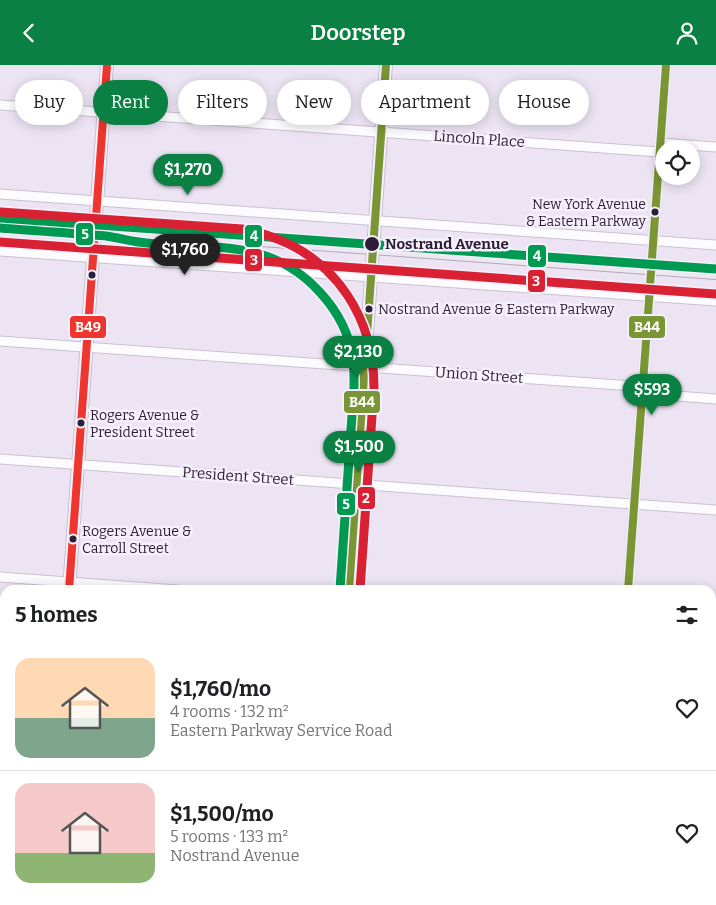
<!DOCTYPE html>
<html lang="en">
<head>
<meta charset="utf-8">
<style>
	body { margin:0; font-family:Bitter,serif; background:#f6f6f6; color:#202124; height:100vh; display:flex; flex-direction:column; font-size:19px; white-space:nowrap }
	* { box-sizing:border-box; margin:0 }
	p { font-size:16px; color:#757577 }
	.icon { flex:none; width:28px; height:28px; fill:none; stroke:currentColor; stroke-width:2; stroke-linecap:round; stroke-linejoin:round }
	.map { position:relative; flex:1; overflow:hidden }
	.details { position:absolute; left:0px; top:520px; width:716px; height:320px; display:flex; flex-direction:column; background:#fff; border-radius:15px 15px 0 0; box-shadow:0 2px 12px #0003 }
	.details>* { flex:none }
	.guide { position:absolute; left:15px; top:15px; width:686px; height:45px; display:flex; gap:10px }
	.buttons { position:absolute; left:655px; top:75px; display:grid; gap:10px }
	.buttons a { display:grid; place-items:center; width:45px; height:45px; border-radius:50%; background:#fff; box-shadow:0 2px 12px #0003; font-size:25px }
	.price { position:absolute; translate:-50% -42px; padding:0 11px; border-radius:18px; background:#0b8043; color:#fff; font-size:16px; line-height:32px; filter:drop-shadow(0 1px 2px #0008) }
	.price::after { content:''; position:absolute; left:50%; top:30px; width:15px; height:11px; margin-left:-8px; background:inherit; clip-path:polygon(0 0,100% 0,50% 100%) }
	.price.current { background:#222; color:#fff }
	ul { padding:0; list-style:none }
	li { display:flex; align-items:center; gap:15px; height:125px; padding:0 15px }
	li+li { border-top:1px solid #e0e0e0 }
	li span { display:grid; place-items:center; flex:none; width:140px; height:100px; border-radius:15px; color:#555 }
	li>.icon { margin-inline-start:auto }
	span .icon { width:60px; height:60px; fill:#fffc; stroke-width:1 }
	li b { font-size:21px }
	h2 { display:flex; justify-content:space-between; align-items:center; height:60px; padding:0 15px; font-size:21px }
	.tag { padding:0 18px; border-radius:22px; background:#fff; box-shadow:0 2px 12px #0003; font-size:18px; line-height:45px }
	.tag.current { background:#0b8043; color:#fff }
	header { display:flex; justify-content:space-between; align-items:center; height:65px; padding:0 15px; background:#0b8043; color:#fff; font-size:22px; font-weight:600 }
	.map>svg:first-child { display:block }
</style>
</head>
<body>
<header><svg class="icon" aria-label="back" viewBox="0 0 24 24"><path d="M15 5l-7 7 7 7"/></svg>Doorstep<svg class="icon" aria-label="person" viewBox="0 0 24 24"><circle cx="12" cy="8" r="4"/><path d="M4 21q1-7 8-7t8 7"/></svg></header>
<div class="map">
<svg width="716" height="840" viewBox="0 0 716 840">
	<defs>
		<pattern id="park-crowns" width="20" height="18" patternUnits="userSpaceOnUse" patternTransform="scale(1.25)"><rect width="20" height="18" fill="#e9c19a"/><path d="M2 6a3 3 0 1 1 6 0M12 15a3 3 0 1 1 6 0" fill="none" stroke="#c8a585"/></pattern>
	</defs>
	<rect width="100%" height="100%" fill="#ece4f3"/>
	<!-- park -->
	<path fill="url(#park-crowns)" d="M168 835H205L204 840H168Z"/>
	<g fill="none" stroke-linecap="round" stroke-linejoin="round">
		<defs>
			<path id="street" d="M0 40 659 87
				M660 78 716 82
				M0 129 716 180
				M0 186 716 236
				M0 276 633 321 651 329 716 334
				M0 394 716 445
				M0 512 178 525
				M628 525 666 0
				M711 563 716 564
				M0 631H5
				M711 681 716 682
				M0 749H5
				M711 799 716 800
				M606 840V835"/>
			<path id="secondary" d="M69 525 107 0
				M349 525 386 0
				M46 840 47 835
				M325 840V835"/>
			<path id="primary" d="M0 155 716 207"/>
		</defs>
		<!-- street casing -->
		<use href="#street" stroke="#cac0d3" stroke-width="11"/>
		<!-- secondary casing -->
		<use href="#secondary" stroke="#cac0d3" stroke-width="14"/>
		<!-- primary casing -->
		<use href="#primary" stroke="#b3a8bc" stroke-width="16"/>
		<!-- street -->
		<use href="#street" stroke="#fcfbfd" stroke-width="9"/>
		<!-- secondary -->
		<use href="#secondary" stroke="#f4f2f6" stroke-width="12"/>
		<!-- primary -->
		<use href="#primary" stroke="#ede7f1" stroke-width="14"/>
		<defs>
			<path id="bus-1" d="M349 525 386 0
				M628 525 666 0"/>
			<path id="bus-2" d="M69 525 107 0"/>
		</defs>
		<!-- bus-1 casing -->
		<use href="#bus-1" stroke="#f6effc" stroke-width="11"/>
		<!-- bus-2 casing -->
		<use href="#bus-2" stroke="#f6effc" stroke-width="11"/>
		<!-- bus-1 -->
		<use href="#bus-1" stroke="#799534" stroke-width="8"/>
		<!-- bus-2 -->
		<use href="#bus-2" stroke="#ee352e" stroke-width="8"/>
		<defs>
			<path id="metro-1" d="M0 153 716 204"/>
			<path id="metro-2" d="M0 163C35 166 71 168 106 171 120 173 133 177 147 178 183 182 221 179 256 188 304 200 346 245 353 294 354 303 354 312 354 321L340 524"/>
			<path id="metro-3" d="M1 147 242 164C252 166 263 168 272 172 337 195 374 254 374 322L360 525"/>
			<path id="metro-4" d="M0 177 715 229"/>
		</defs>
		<!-- metro-1 casing -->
		<use href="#metro-1" stroke="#f6effc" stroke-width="12"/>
		<!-- metro-2 casing -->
		<use href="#metro-2" stroke="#f6effc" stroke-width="12"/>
		<!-- metro-3 casing -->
		<use href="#metro-3" stroke="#f6effc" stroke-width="12"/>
		<!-- metro-4 casing -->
		<use href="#metro-4" stroke="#f6effc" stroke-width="12"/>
		<!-- metro-1 -->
		<use href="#metro-1" stroke="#009952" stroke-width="9"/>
		<!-- metro-2 -->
		<use href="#metro-2" stroke="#009952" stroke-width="9"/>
		<!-- metro-3 -->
		<use href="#metro-3" stroke="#d82233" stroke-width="9"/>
		<!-- metro-4 -->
		<use href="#metro-4" stroke="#d82233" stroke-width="9"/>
	</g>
	<!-- markers -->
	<g fill="#2c1e36" stroke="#f6effc" stroke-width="2">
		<circle cx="655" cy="147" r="4.5"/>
		<circle cx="372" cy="179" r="8"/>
		<circle cx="92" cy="210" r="4.5"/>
		<circle cx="369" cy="244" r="4.5"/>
		<circle cx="81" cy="358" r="4.5"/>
		<circle cx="73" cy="474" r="4.5"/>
	</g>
	<g text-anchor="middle" stroke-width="5" stroke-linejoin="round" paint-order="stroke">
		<!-- bus labels -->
		<g font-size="14" fill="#2c1e36" stroke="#f6effc" text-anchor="start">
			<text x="646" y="144" text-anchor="end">New York Avenue<tspan x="646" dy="17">&amp; Eastern Parkway</tspan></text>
			<text x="378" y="249">Nostrand Avenue &amp; Eastern Parkway</text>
			<text x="90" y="355">Rogers Avenue &amp;<tspan x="90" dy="17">President Street</tspan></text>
			<text x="82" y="471">Rogers Avenue &amp;<tspan x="82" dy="17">Carroll Street</tspan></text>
		</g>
		<!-- street labels -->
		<g font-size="15" fill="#2c1e36" stroke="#f6effc">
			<text transform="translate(479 74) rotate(4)" y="5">Lincoln Place</text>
			<text transform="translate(479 310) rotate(4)" y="5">Union Street</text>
			<text transform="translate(238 411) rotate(4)" y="5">President Street</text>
		</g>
		<!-- stop labels -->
		<g font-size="15" font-weight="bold" fill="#2c1e36" stroke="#f6effc" text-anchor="start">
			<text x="385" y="184">Nostrand Avenue</text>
		</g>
	</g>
	<g stroke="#f6effc" stroke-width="2">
		<rect x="75" y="157" width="19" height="24" rx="5" fill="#009952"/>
		<rect x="244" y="159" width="19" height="24" rx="5" fill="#009952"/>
		<rect x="527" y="179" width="20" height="24" rx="5" fill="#009952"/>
		<rect x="244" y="183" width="19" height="24" rx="5" fill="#d82233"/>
		<rect x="527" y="204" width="19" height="24" rx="5" fill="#d82233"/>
		<rect x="69" y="250" width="38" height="24" rx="5" fill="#ee352e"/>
		<rect x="628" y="250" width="38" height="24" rx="5" fill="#799534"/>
		<rect x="343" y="325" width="38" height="24" rx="5" fill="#799534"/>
		<rect x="357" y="421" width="19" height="24" rx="5" fill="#d82233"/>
		<rect x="336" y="427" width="20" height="24" rx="5" fill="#009952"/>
	</g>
	<g font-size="14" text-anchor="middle" font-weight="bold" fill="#fff">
		<text x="85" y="174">5</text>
		<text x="254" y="176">4</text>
		<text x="537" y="196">4</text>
		<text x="254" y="200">3</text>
		<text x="536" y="221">3</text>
		<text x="88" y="267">B49</text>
		<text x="647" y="267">B44</text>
		<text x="362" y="342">B44</text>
		<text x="366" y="438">2</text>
		<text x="346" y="444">5</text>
	</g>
</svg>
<div class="buttons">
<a><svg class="icon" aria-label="locate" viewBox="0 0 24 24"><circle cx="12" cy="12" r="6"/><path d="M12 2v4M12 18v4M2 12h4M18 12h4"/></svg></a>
</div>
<b class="price" style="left:188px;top:131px">$1,270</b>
<b class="price current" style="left:185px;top:211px">$1,760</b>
<b class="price" style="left:358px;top:313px">$2,130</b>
<b class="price" style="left:652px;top:351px">$593</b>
<b class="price" style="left:359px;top:408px">$1,500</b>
<div class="guide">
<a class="tag">Buy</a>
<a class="tag current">Rent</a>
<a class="tag">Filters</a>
<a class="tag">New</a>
<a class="tag">Apartment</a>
<a class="tag">House</a>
</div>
<section class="details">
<h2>5 homes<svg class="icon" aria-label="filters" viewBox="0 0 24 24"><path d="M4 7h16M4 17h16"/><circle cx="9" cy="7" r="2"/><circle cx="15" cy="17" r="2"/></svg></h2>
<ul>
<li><span style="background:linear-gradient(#ffd9b3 60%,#7fa58c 0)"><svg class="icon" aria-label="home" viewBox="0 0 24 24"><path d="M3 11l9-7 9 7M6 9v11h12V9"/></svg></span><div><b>$1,760/mo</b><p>4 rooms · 132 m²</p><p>Eastern Parkway Service Road</p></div><svg class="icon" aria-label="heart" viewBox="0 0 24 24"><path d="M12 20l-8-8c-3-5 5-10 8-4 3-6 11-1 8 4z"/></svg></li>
<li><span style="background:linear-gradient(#f6c9c9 70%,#8fb573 0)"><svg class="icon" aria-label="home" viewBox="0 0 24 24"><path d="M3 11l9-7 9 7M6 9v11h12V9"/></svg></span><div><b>$1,500/mo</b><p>5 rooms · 133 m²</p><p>Nostrand Avenue</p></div><svg class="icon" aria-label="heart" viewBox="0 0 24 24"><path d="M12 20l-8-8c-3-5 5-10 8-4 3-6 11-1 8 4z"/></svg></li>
</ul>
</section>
</div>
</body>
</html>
